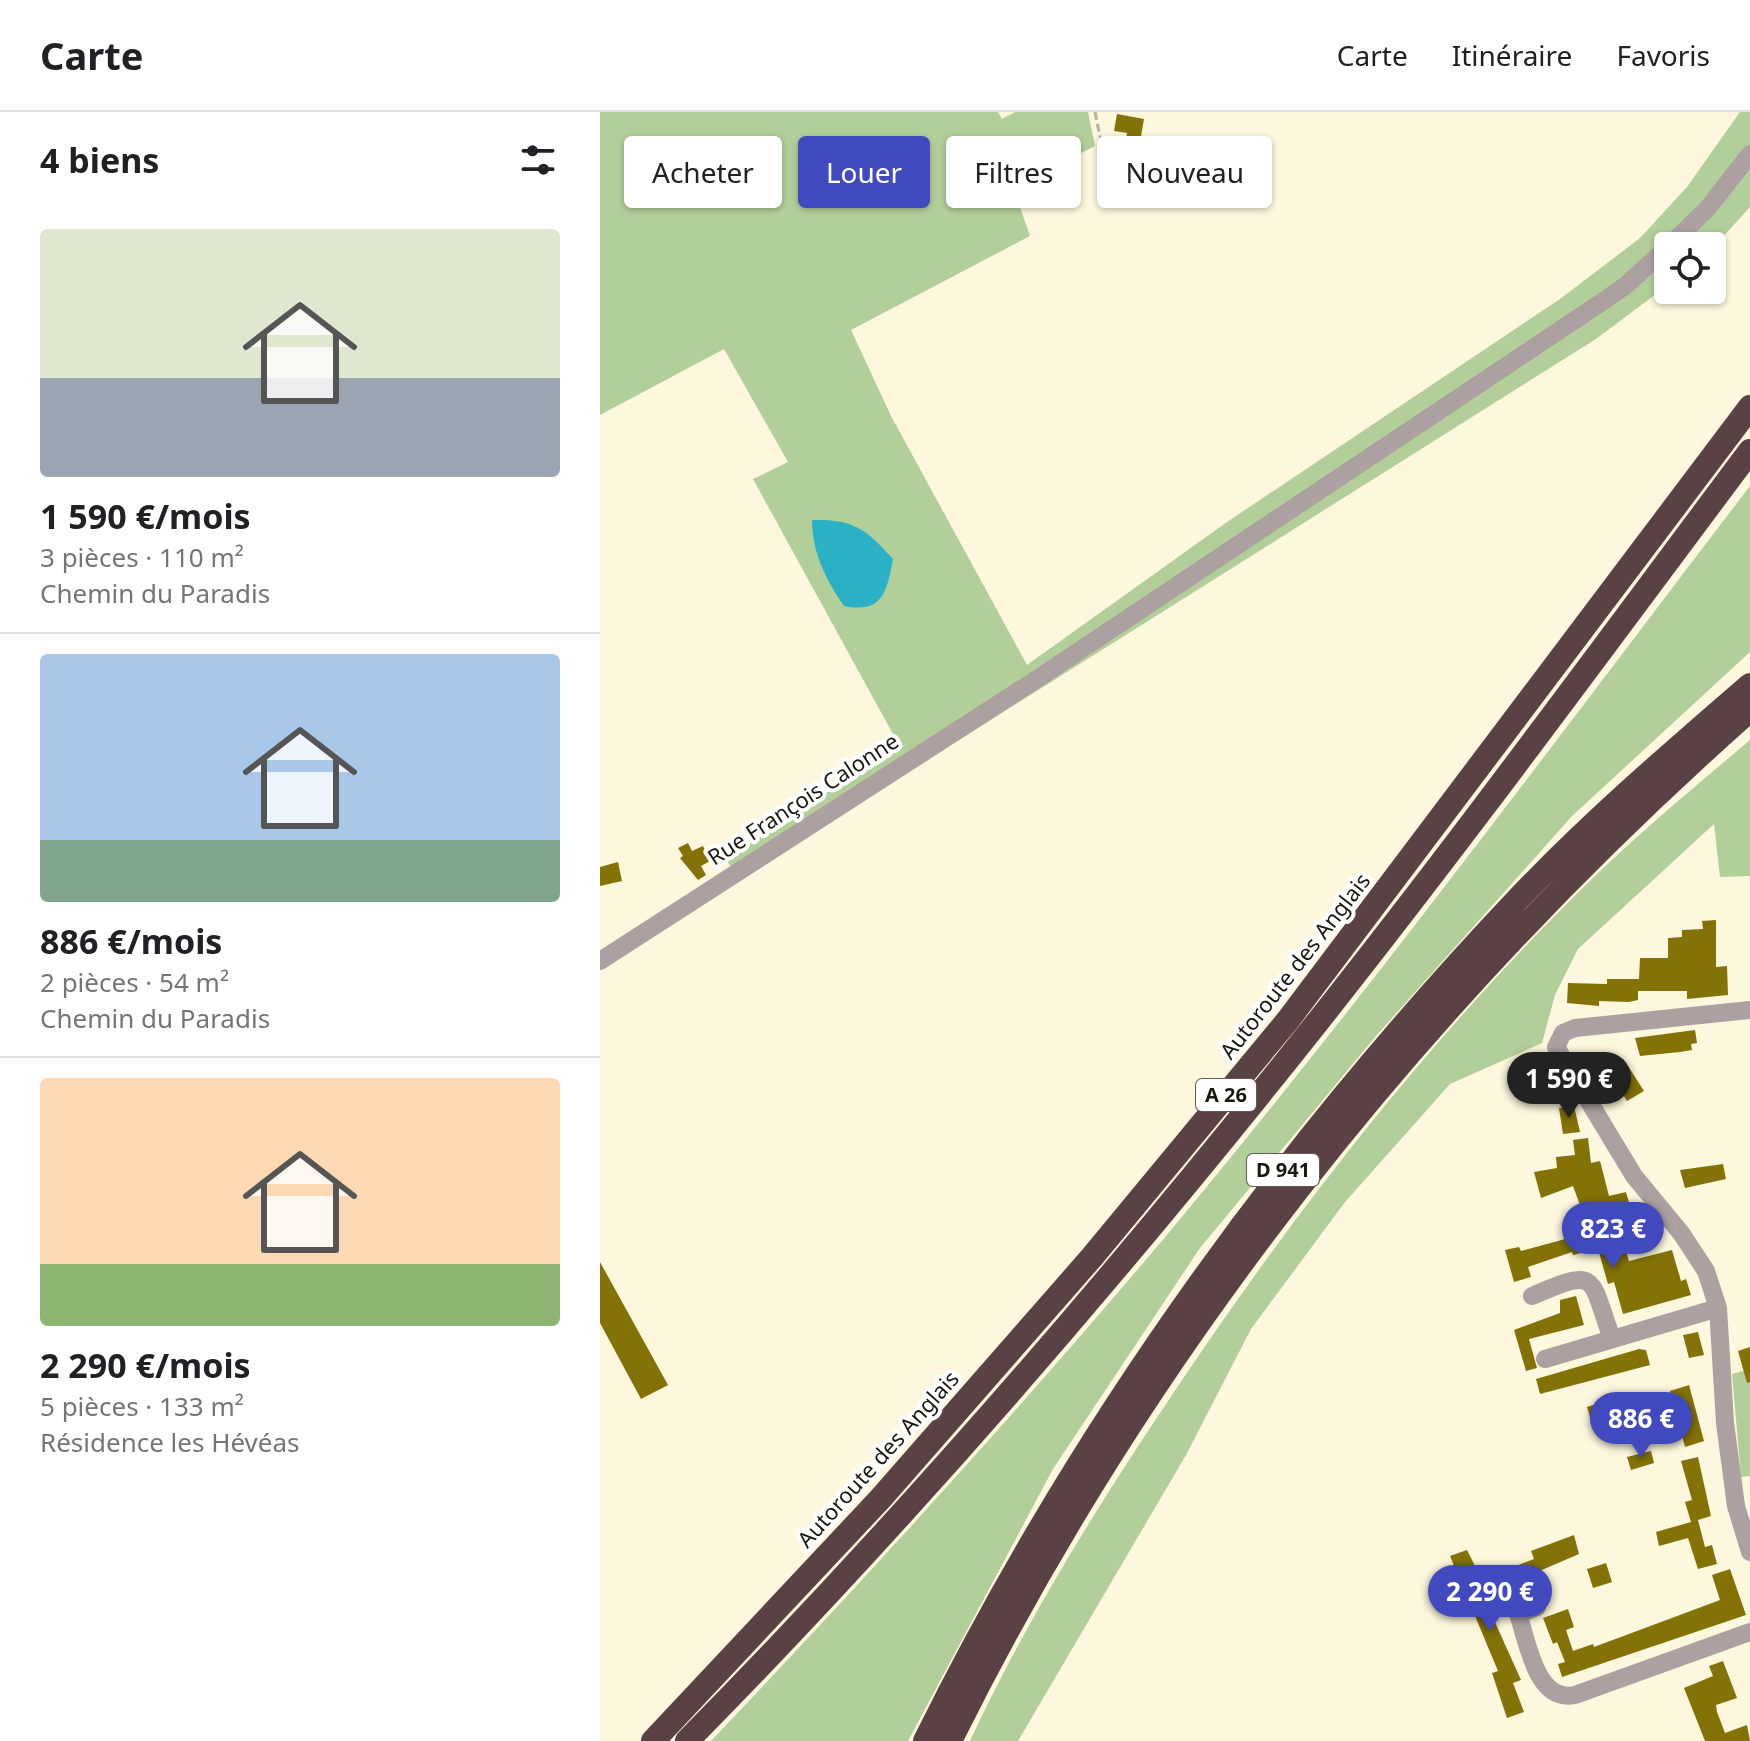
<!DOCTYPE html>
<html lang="fr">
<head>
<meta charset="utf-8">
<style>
	body { margin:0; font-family:"Noto Sans",sans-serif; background:#f2f2f2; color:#202124; height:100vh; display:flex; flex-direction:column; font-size:30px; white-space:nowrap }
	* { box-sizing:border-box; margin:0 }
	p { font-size:26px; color:#757577 }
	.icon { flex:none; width:44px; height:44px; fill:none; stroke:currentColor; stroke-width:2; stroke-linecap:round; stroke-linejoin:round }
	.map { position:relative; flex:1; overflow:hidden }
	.details { display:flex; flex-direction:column; background:#fff; width:600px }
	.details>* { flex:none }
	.top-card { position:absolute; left:24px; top:24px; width:760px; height:72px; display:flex; gap:16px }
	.fabs { position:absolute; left:1054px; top:120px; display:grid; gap:16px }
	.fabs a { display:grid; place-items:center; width:72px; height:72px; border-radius:8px; background:#fff; box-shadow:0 2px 6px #0004; font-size:40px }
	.price { position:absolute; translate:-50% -68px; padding:0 18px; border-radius:28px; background:#404abe; color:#fff; font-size:26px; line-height:52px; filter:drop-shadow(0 2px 4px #0008) }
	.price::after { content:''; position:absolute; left:50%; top:48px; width:24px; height:18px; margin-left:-12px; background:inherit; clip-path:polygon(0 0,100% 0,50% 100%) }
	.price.current { background:#222; color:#fff }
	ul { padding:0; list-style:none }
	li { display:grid; align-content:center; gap:16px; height:424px; padding:0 40px }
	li+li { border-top:2px solid #e0e0e0 }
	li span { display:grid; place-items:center; height:248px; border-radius:8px; color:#555 }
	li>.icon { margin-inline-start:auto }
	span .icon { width:144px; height:144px; fill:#fffc; stroke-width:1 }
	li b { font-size:34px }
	h2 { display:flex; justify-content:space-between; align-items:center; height:96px; padding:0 40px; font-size:34px }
	.chip { padding:0 28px; border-radius:8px; background:#fff; box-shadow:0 2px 6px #0004; font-size:28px; line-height:72px }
	.chip.current { background:#404abe; color:#fff }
	header { display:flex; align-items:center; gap:48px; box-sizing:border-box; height:112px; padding:0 40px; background:#fff; border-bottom:2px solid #e0e0e0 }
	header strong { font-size:38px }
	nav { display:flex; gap:44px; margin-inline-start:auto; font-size:28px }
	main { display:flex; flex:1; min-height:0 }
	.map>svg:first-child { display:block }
</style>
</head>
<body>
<header>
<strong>Carte</strong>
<nav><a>Carte</a><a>Itinéraire</a><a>Favoris</a></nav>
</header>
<main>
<section class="details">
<h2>4 biens<svg class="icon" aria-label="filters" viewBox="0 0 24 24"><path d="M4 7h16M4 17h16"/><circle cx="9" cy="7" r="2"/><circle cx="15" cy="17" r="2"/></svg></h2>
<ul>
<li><span style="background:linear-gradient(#dfe7d0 60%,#9aa5b1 0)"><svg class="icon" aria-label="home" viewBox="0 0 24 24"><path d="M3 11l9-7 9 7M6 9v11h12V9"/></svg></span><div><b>1 590 €/mois</b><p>3 pièces · 110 m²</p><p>Chemin du Paradis</p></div></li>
<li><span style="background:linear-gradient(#a9c7e8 75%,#7fa58c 0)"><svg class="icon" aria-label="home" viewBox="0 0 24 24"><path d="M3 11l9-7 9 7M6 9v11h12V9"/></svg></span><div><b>886 €/mois</b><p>2 pièces · 54 m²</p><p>Chemin du Paradis</p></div></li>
<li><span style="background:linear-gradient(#ffd9b3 75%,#8fb573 0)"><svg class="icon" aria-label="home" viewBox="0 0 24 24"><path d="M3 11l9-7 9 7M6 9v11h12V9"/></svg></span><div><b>2 290 €/mois</b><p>5 pièces · 133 m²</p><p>Résidence les Hévéas</p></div></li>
</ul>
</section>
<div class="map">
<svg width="1150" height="1629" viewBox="0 0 1150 1629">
	<rect width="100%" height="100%" fill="#fcf7dd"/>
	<!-- green -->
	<path fill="#b2ce99" d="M0 0H398L402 7 415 0H488L495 34 413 75 430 124 251 218 291 304 427 553 627 410 960 187 1040 126 1087 75 1140 0H1150V95L1112 137 1068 134V173L996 227 138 767 126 747 299 633 153 367 188 350 124 237 0 303Z
		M1150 374V540L972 704 776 924 600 1136 453 1357 308 1629H111C267 1465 420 1297 566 1124 769 881 958 625 1150 374Z
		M1150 628V764L1120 765 1114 712 978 837 955 883 942 931 850 972 745 1090 651 1217 586 1343 418 1629H370C423 1515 490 1406 560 1301 687 1109 830 924 996 763 1045 716 1098 672 1150 628Z
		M1150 1257V1364L1141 1365 1132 1262Z"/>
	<!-- water -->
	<path fill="#2bb1c6" d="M212 408C254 407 266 417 293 447 287 479 283 502 244 494 226 468 212 440 212 408Z"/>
	<!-- building -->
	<path fill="#847207" d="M517 2 544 7 540 30 526 27 527 21 514 19Z
		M475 49 480 58 473 62 478 72 453 86 448 76 453 73 448 64Z
		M88 731 92 739 103 734 110 749 101 754 106 763 98 768 80 746 83 744 78 736Z
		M18 750 22 769 0 774V755Z
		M1116 808V855L1127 854 1128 883 1087 887V879H1038V888L1029 890 999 889V894L967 891 968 871 1007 872V867H1039L1040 846H1068V826L1082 825V818L1103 817 1102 809Z
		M1095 918 1097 931 1091 932 1092 938 1080 940 1040 944 1035 926Z
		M1028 954 1044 979 1027 989 1011 964Z
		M945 959 953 983 933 989 926 964Z
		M974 994 980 1020 963 1022 959 996Z
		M988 1026 991 1051 1000 1049 1009 1084 1026 1080 1033 1104 1046 1100 1050 1116 1025 1123 1019 1098 985 1107 973 1074 941 1086 934 1060 957 1056 956 1045 975 1043 973 1028Z
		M1123 1052 1126 1067 1085 1076 1080 1058Z
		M998 1118 1003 1134 1023 1130 1029 1149 1072 1138 1081 1169 1086 1167 1091 1183 1023 1202 1014 1170 1008 1172 998 1137 973 1143 972 1140 928 1155 931 1165 914 1170 905 1138 919 1135 921 1139Z
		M0 1150 68 1273 41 1287 0 1211Z
		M976 1184 984 1213 929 1227 937 1256 926 1259 914 1218 960 1201V1188Z
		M1098 1220 1104 1243 1089 1246 1083 1223Z
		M1150 1235V1270L1147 1271 1138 1239Z
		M1039 1237 1046 1238 1050 1253 940 1282 936 1267Z
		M1089 1273 1104 1329 1085 1335 1070 1279Z
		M1002 1290 1008 1310 993 1315 987 1295Z
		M1051 1339 1054 1351 1031 1358 1027 1345Z
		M1098 1345 1111 1404 1098 1408 1105 1435 1112 1433 1117 1452 1098 1457 1088 1426 1059 1434 1056 1420 1091 1410 1085 1390 1092 1388 1081 1349Z
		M974 1423 979 1442 928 1464 931 1471 918 1475 912 1470 908 1457 934 1447 931 1439Z
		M867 1438 881 1466 894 1508 921 1568 913 1571 924 1600 907 1606 892 1561 898 1559 850 1444Z
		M1006 1451 1012 1470 993 1476 987 1457Z
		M1130 1457 1146 1503 962 1565 958 1552 965 1550 957 1530 953 1532 943 1506 968 1497 974 1515 966 1518 973 1539 993 1532 994 1535 1120 1488 1112 1463Z
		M1123 1549 1137 1586 1116 1593 1117 1600 1125 1621 1147 1613 1150 1629H1105L1084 1576 1113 1564 1109 1554Z"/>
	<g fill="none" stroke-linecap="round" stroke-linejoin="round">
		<!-- path -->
		<path stroke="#b7b39e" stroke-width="3" stroke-dasharray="8 4" stroke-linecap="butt" d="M495 0 508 64"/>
		<!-- minor -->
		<path stroke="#ada0a1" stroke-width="18" d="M1069 134 1108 96 1150 42
			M0 849 434 569 999 192 1025 174 1068 135
			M1150 898 975 916 963 921 956 935 1034 1064 1081 1121 1106 1159 1118 1196 1125 1311 1136 1394 1150 1440
			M932 1184C999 1155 989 1163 1012 1227
			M945 1247 1118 1196
			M937 1495 918 1502C928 1531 936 1591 975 1583L1150 1520"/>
		<!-- highway -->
		<path stroke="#5a4143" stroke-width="24" d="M53 1629 281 1386 492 1145 688 908 1150 295
			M87 1629C307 1406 513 1167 708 922 860 731 1004 534 1150 339
			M325 1629C478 1319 679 1040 916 789 989 712 1070 642 1150 573
			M350 1629C545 1235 821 889 1150 598"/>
	</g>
	<g text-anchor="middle" stroke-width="8" stroke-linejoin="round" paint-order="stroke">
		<!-- shield labels -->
		<g fill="#fff" stroke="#5f5d57" stroke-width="2">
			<rect x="596" y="967" width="60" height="32" rx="6"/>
			<rect x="647" y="1042" width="72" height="32" rx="6"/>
		</g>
		<g font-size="20" font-weight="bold" fill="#1a180f">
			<text x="626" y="990">A 26</text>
			<text x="683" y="1065">D 941</text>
		</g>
		<!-- street labels -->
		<g font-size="22" fill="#1a180f" stroke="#fff">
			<text transform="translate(203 687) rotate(-33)" y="8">Rue François Calonne</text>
			<text transform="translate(695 854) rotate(-52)" y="8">Autoroute des Anglais</text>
			<text transform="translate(278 1347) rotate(-48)" y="8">Autoroute des Anglais</text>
		</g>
	</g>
</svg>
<div class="fabs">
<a><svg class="icon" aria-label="locate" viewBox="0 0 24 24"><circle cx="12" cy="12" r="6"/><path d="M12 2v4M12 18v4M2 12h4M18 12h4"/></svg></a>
</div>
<b class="price current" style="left:969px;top:1008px">1 590 €</b>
<b class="price" style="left:1013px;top:1158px">823 €</b>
<b class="price" style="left:1041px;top:1348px">886 €</b>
<b class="price" style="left:890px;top:1521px">2 290 €</b>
<div class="top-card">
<a class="chip">Acheter</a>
<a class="chip current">Louer</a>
<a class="chip">Filtres</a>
<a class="chip">Nouveau</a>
</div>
</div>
</main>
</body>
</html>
